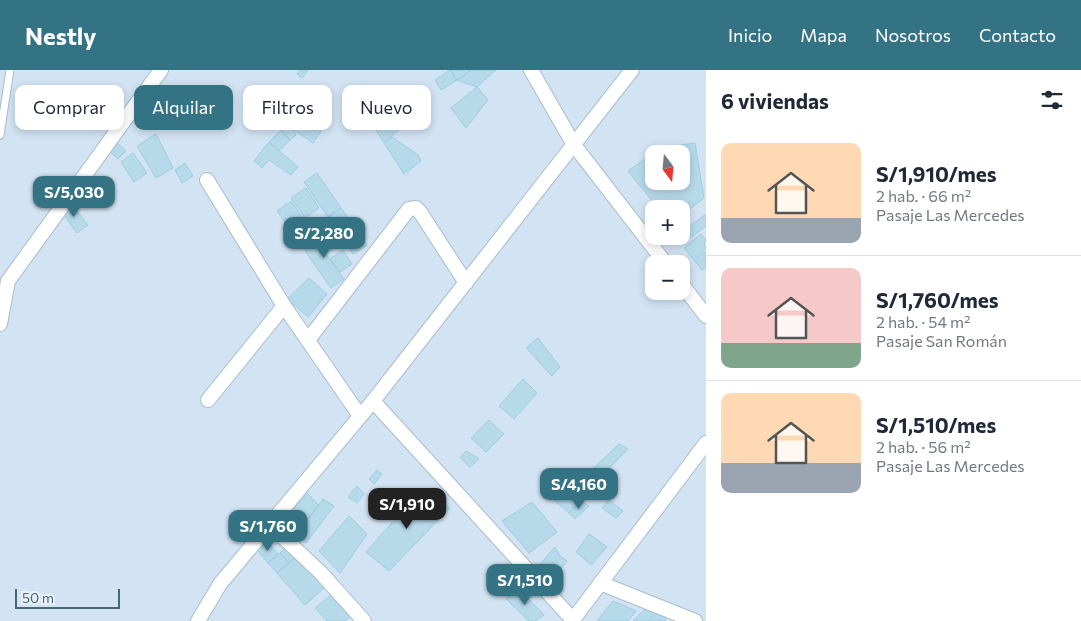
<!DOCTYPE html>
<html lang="es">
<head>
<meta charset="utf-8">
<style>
	body { margin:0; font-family:Commissioner,sans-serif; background:#f2f2f3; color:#1f2937; height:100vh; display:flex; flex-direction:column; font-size:19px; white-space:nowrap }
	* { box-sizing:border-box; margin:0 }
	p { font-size:16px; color:#747a83 }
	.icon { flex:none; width:28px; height:28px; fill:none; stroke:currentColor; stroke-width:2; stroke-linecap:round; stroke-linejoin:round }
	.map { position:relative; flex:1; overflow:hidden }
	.details { display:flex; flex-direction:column; background:#fff; width:375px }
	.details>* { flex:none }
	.guide { position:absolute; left:15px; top:15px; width:475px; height:45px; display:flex; gap:10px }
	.needle { width:32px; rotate:164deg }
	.buttons { position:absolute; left:645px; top:75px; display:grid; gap:10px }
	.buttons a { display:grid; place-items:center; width:45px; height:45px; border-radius:10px; background:#fff; box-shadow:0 2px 8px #0003; font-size:25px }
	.scale { position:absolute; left:15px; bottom:12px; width:105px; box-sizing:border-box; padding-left:5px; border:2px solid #4a6772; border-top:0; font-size:14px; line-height:18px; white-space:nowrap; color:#4a6772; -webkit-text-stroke:4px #e9f3fe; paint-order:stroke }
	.price { position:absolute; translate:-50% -42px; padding:0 11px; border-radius:10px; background:#337384; color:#fff; font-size:16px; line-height:32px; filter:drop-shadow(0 1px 2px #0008) }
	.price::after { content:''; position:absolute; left:50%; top:30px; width:15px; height:11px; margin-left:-8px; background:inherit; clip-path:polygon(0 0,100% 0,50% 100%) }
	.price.selected { background:#222; color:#fff }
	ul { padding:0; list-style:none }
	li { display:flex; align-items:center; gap:15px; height:125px; padding:0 15px }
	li+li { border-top:1px solid #e0e1e3 }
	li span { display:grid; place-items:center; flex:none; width:140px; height:100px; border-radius:10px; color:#555 }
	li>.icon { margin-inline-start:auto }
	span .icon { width:60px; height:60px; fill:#fffc; stroke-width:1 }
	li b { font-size:21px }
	h2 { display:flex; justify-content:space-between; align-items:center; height:60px; padding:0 15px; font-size:21px }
	.pill { padding:0 18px; border-radius:10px; background:#fff; box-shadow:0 2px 8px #0003; font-size:18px; line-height:45px }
	.pill.selected { background:#337384; color:#fff }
	header { display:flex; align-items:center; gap:30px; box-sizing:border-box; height:70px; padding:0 25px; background:#337384; color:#fff }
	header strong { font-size:24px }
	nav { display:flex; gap:28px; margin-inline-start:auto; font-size:18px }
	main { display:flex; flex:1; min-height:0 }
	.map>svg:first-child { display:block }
</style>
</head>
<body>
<header>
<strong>Nestly</strong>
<nav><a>Inicio</a><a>Mapa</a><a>Nosotros</a><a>Contacto</a></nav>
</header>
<main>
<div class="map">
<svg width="706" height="551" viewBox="0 0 706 551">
	<rect width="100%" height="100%" fill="#e3effb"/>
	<!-- residential -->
	<path fill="#d2e3f3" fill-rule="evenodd" d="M0 0H706V551H0ZM654 84H681V111H654ZM654 139H681V166H654ZM654 194H681V221H654Z"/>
	<!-- building -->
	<path fill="#b7daeb" stroke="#9dcde2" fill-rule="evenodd" d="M300 0H308L302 8 297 4Z
		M450 0 457 10 441 20 435 10Z
		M451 0H471L457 10Z
		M471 0H496L477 17 457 10Z
		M477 17 488 30 466 58 451 38Z
		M216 28 222 34 216 42 210 38Z
		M383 32 401 58 384 73 366 43Z
		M294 39 302 49 294 60 284 48Z
		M309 39 325 55 313 73 294 60Z
		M290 56 296 65 290 70 281 60Z
		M281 60 290 70 279 81 269 72Z
		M156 64 173 98 156 108 137 76Z
		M392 67 418 85 421 91 404 104 384 73Z
		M115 71 126 81 118 89 107 79Z
		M269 72 298 97 291 105 269 90 262 98 254 91Z
		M695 73 704 128 681 146V139H659L628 101 661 78ZM654 84H681V111H654Z
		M133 83 147 103 134 112 121 92Z
		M185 93 193 106 182 113 175 100Z
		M317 103 341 138 328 147 304 112Z
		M306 118 319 138 305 148 291 128Z
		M291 131 310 159 296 168 277 141Z
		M71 133 88 155 77 163 61 141Z
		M341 138 367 175 353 184 328 147Z
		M706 144V156L686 171 681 163Z
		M701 164 706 170 704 173 706 179 693 189 684 178Z
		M315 166 321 174 332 166 338 176 326 184 344 209 331 218 301 175Z
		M343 180 352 194 340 202 330 189Z
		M705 182 706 197 702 200 694 190Z
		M309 208 327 224 308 247 287 229Z
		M538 268 560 297 552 306 526 278Z
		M523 309 537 323 514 349 499 336Z
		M489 350 504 364 486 382 471 368Z
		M619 374 628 379 584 424 576 415Z
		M466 381 479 389 470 397 460 388Z
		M377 400 382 404 374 414 369 409Z
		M357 416 364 424 357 433 348 427Z
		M569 418 581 431 569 443 554 430Z
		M421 420 450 438 389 501 366 482Z
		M307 423 319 435 295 465 281 454Z
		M323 429 334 436 306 473 295 465Z
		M609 430 623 441 616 448 602 438Z
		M581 431 589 436 575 449 569 443Z
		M532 432 557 462 529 483 502 451Z
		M349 446 367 464 340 503 319 481Z
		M589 464 607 477 591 495 576 482Z
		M267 471 278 484 268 493 257 480Z
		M289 474 298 485 289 493 280 483Z
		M555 477 560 486 567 491 552 510 539 496Z
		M280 483 289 493 277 503 268 493Z
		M298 485 327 515 305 535 277 503Z
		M518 518 544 545 535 551H529L506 529Z
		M335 522 354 544 345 551H327L315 538Z
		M613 531 636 541 628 551H597Z
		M645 539 656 543 648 551H633Z
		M656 543 667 548 665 551H648Z"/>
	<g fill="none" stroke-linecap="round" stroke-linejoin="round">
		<defs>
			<path id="lane" d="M0 65 10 0"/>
			<path id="street" d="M531 0 574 75 666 194
				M207 110 284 236 360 346
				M681 213 706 246
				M0 254 8 211 161 0
				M308 270 409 139 416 138 420 142 466 213
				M208 330 284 236
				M373 331 573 550
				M269 454 321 503 364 551
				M600 513 695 551
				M198 551 220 514 373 331 632 0
				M572 551 706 373"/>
		</defs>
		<!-- lane casing -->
		<use href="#lane" stroke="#a8bdc9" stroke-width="9"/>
		<!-- street casing -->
		<use href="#street" stroke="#a8bdc9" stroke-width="16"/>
		<!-- lane -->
		<use href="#lane" stroke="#fff" stroke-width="7"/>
		<!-- street -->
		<use href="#street" stroke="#fff" stroke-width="14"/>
	</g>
</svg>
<div class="buttons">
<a><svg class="needle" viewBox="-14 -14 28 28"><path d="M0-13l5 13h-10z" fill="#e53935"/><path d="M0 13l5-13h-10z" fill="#747a83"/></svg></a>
<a>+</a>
<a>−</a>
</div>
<div class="scale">50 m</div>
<b class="price" style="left:74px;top:148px">S/5,030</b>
<b class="price" style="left:324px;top:189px">S/2,280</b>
<b class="price" style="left:579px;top:440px">S/4,160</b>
<b class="price selected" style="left:407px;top:460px">S/1,910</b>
<b class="price" style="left:268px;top:482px">S/1,760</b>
<b class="price" style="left:525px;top:536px">S/1,510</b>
<div class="guide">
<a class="pill">Comprar</a>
<a class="pill selected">Alquilar</a>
<a class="pill">Filtros</a>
<a class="pill">Nuevo</a>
</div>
</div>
<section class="details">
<h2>6 viviendas<svg class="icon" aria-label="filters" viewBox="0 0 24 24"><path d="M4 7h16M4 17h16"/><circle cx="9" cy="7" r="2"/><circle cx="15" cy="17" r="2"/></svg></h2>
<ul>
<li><span style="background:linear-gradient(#ffd9b3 75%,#9aa5b1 0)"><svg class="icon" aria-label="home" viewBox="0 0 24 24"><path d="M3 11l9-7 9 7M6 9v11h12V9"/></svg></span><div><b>S/1,910/mes</b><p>2 hab. · 66 m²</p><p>Pasaje Las Mercedes</p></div></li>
<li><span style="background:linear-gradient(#f6c9c9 75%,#7fa58c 0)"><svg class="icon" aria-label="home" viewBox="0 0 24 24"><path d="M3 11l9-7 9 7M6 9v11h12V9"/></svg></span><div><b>S/1,760/mes</b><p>2 hab. · 54 m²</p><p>Pasaje San Román</p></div></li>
<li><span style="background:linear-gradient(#ffd9b3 70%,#9aa5b1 0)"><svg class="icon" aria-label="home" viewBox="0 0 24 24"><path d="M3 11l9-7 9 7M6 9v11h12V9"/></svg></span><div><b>S/1,510/mes</b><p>2 hab. · 56 m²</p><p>Pasaje Las Mercedes</p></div></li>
</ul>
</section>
</main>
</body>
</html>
